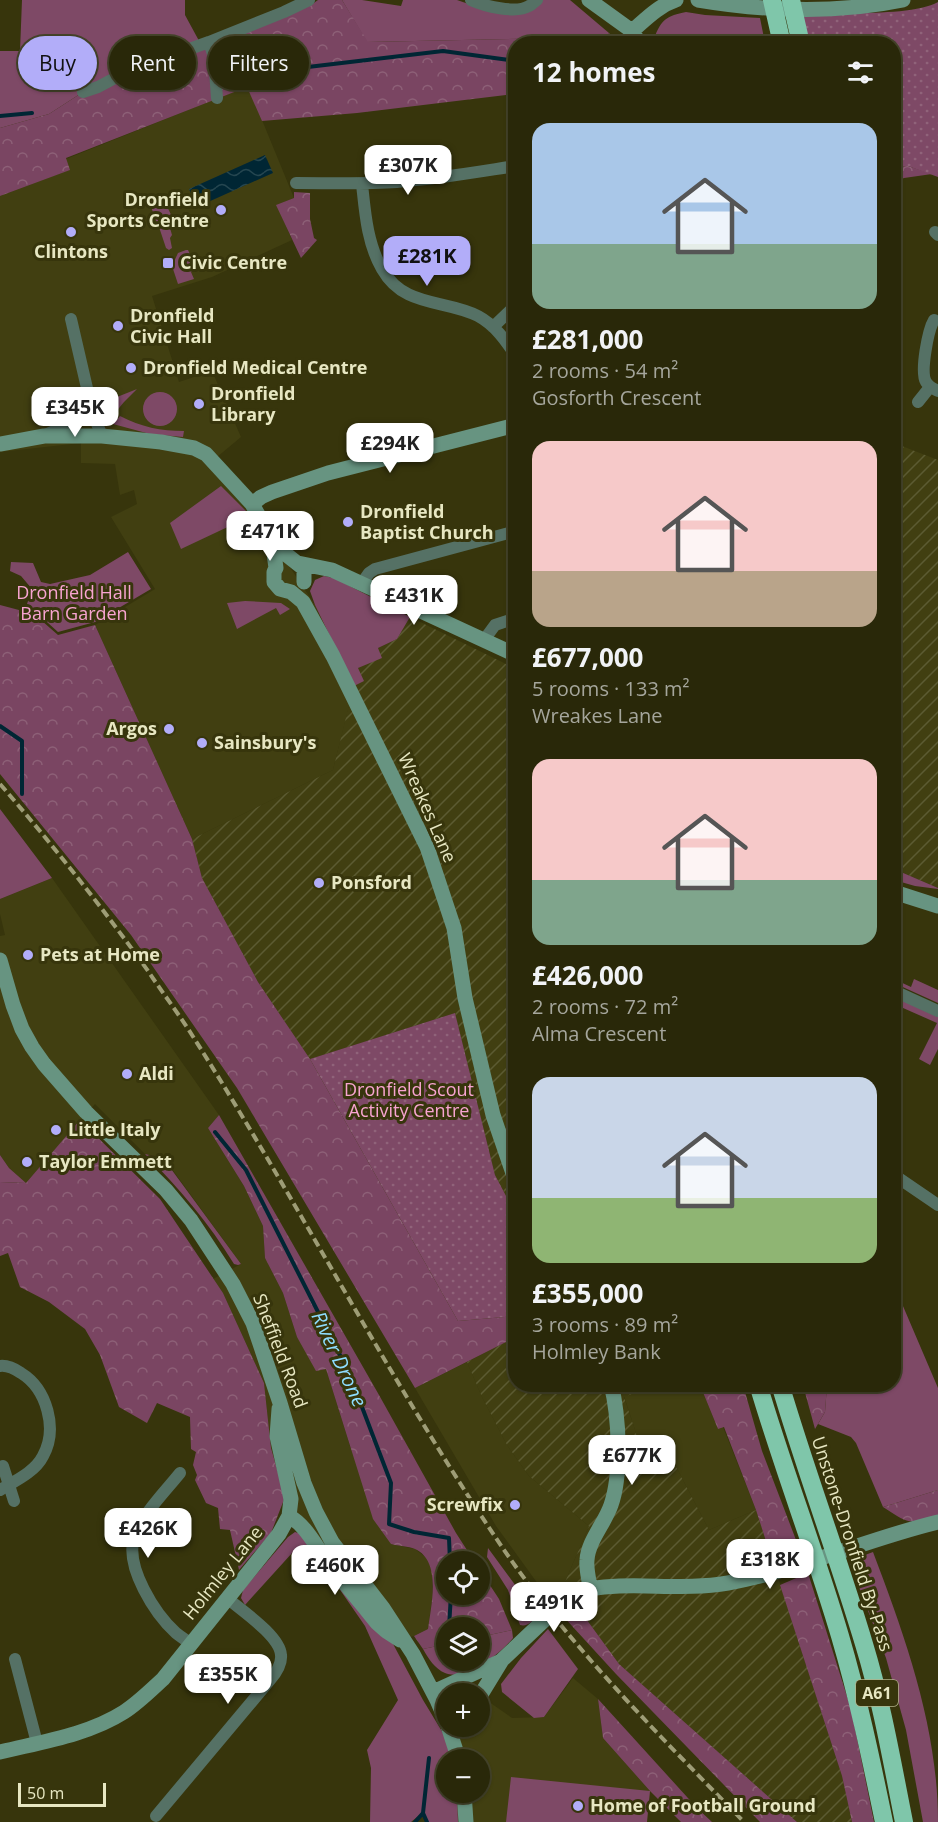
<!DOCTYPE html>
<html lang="en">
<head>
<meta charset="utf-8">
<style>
	body { margin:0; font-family:"Open Sans",sans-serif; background:#353417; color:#f1f3f6; height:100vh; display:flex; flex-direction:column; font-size:22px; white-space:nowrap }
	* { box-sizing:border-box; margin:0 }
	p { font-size:20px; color:#a5a69c }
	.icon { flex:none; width:33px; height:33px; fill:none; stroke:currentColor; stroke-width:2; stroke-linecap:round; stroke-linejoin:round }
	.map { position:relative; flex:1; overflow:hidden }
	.drawer { position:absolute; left:508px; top:36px; width:393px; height:1356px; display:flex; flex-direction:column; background:#292809; border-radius:24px; box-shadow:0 2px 4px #0004,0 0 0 2px #45442a }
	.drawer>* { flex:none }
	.guide { position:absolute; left:18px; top:36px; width:400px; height:54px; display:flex; gap:12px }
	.buttons { position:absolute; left:436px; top:1551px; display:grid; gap:12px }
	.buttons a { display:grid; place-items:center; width:54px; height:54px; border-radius:50%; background:#292809; box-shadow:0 2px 4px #0004,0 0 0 2px #45442a; font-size:30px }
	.scale { position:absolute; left:18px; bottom:15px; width:88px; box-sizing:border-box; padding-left:6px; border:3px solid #e7e7c2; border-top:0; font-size:16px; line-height:21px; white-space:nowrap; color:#e7e7c2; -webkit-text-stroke:4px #37350c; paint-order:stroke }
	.price { position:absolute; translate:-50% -51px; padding:0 14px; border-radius:12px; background:#fff; color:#222; font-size:20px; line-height:39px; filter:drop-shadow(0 2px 3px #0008) }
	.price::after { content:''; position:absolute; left:50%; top:36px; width:18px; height:14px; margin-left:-9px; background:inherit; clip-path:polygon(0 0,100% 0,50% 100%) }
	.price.active { background:#b2adf9; color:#111 }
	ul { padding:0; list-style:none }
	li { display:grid; align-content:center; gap:12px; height:318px; padding:0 24px }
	li span { display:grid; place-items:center; height:186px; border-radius:18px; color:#555 }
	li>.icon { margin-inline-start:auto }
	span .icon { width:108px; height:108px; fill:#fffc; stroke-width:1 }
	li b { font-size:26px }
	h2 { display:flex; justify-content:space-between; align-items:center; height:72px; padding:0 24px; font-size:26px }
	.chip { padding:0 21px; border-radius:27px; background:#292809; box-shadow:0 2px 4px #0004,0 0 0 2px #45442a; font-size:21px; line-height:54px }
	.chip.active { background:#b2adf9; color:#111 }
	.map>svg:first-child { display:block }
</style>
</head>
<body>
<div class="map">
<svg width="938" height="1822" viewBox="0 0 938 1822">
	<defs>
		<pattern id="industrial-furrows" width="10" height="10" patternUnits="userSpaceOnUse" patternTransform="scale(1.5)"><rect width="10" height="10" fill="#413f11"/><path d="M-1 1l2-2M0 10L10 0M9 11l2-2" fill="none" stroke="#5c5b32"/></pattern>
		<pattern id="forest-crowns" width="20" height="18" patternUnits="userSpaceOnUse" patternTransform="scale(1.5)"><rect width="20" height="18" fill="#7a4562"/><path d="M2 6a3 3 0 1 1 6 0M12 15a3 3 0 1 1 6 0" fill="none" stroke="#8d6077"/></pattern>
		<pattern id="park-dots" width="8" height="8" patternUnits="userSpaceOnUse" patternTransform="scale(1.5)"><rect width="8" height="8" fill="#7e4966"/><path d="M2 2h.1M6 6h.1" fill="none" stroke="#90637a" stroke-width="1.8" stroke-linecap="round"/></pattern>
		<pattern id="water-waves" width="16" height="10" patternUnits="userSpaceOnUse" patternTransform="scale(1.5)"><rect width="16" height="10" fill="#002634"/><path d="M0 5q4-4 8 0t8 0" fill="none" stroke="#254650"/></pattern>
	</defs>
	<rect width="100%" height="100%" fill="#37350c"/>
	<!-- built -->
	<path fill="#413f11" d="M248 86 294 198 277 205 292 240 212 277 152 296 179 382 212 371 241 437 217 457 315 605 354 686 333 770 192 839 95 625 155 589 111 517 137 504 134 490 120 495 115 464 81 463V443L0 452V196L69 170 66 159Z
		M52 878 219 1115 208 1128 244 1186 263 1226 265 1258 283 1293 297 1337 326 1369 350 1446 391 1544 415 1549 428 1559 432 1572V1599L428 1629 414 1636 392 1642 285 1497 271 1448 264 1383 223 1293 213 1279 241 1264 164 1158 145 1154 95 1104 26 1183 9 1168 0 1155V936L5 935 0 914V899Z
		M467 1362 482 1397 507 1445 529 1476 589 1526 559 1596 551 1602 496 1526 415 1388Z
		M655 1385H700L718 1429 723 1427 756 1510 709 1530 672 1459 643 1455 624 1396Z
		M573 1678 598 1699 603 1738 650 1791 647 1822H458L457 1793 480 1792V1760L452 1759 456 1727 480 1726V1699L482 1697 512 1718 544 1717Z"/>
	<!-- industrial -->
	<path fill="url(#industrial-furrows)" d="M894 443 938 460V888L894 869Z
		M410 617 516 669V1215L495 1175 455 1013 310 1059 258 982 202 878 192 839 333 770 358 668 378 648 397 639Z
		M516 1337V1384L655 1385 624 1397 643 1454 672 1459 709 1530 756 1510 842 1776 852 1822H797L619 1664 576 1605 562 1615 551 1602 559 1596 589 1526 529 1476 507 1445 482 1397 467 1362Z"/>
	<!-- green -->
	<path fill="#7e4966" d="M22 0H185V15L204 50 83 92 49 114 0 128V51H20Z
		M342 0H362L401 6 403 0H457L486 10 541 0H570L609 33 606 37 367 42Z
		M686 12 705 15 760 18 765 43H655L654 39C661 19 667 16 686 12Z
		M162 196 175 223 172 225 156 221 149 201Z
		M161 225 170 228 172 235 170 238 172 248 169 250 166 248 159 227Z
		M186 250H188L197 269 191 272 194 279 178 284 172 266 178 253Z
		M137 389 124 402 110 419 102 414 97 401H107Z
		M143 409a17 17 0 1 1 34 0a17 17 0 1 1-34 0Z
		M120 416C141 427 161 431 184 431L183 437 150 434 113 424Z
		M221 486 251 516 181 549 170 523Z
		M128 552 151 589 95 622 58 632 27 604 32 589 21 576 10 571 11 562 33 563 41 582 50 584 90 575Z
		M324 576 334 578 410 617 397 639 378 648 382 658 358 668 364 681 354 686 315 605 310 591 315 580Z
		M245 601 281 603 290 609 280 615 276 608 237 629 227 603Z
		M0 809 52 878 0 899Z
		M894 869 938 888V889L915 886 894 880Z
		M914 979 938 990V1003L896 984V980L911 987Z
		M894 996 938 1017V1049L930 1065 919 1059 937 1023 894 1004Z
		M145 1154 163 1158 241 1264 238 1265 234 1264C209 1223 179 1188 145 1154Z
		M0 1155 9 1168 26 1183 0 1182Z
		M894 1285 938 1388V1490L883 1507 856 1443 851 1437 818 1424 825 1412 827 1385 894 1384Z
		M295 1532 301 1534 320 1561 313 1568 293 1552 245 1605 241 1598 243 1590 288 1537Z
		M488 1548 538 1616C532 1621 528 1627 520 1625L508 1590 487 1557Z
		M873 1552C906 1639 938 1728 938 1822H923L906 1730 886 1658 849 1561Z
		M336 1584 392 1642 423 1700 446 1738 452 1759 447 1760V1792L457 1793 458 1822H427L422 1813 411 1822H370L371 1768 367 1750 398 1700 365 1626Z
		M548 1629 578 1669 544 1717 534 1718 502 1692 501 1684 521 1658Z
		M512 1630 513 1638C501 1653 466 1682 445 1673 435 1669 428 1658 423 1649L447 1644V1660H480V1637Z
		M511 1777 650 1791 647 1822H506Z"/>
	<!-- forest -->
	<path fill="url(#forest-crowns)" d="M318 0H342L368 42 605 37 609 33 619 43 516 44 515 94 357 113 262 121 247 87 66 158 70 170 0 196V128L49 114 80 94 311 5Z
		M908 166 932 174 904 178 894 182V167Z
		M294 192 310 193V219L314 238 317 240 301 258 276 205 294 198Z
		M0 605 34 614 58 635 95 625 192 839 202 878 258 982 310 1059 458 1321 516 1316V1337L415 1388 237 1088 131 935 0 774Z
		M219 1115 379 1395 456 1533 474 1561 447 1562V1594H480V1570L499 1599 512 1630 480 1637V1628H447V1644L423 1649 414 1636 428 1629C431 1606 442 1561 415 1549 408 1546 399 1546 391 1544L373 1519 326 1369 316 1371 297 1337 283 1293 265 1258 263 1226 244 1186 208 1128Z
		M80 1120 160 1199 223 1293 264 1383 271 1448 285 1497 271 1533 239 1570 230 1530 220 1529 218 1508 206 1503 195 1480 197 1475 193 1465 196 1452 191 1449 190 1417 157 1403 147 1423 119 1407 100 1355 85 1329 49 1302 20 1287 8 1253 0 1256V1182L26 1183Z
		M700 1385H743L762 1451 801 1553 773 1563 756 1510 724 1427 718 1429Z
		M803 1385H816L817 1386 820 1385H827L825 1412 815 1429Z
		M938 1490V1515C907 1525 910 1524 883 1507Z
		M808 1573 851 1709 874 1822H852L842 1776 780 1585Z
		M576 1605 619 1664 797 1822H760L616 1674 562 1615Z
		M598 1699 697 1808 712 1822H681L650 1791 603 1738Z"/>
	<!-- park -->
	<path fill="url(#park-dots)" d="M938 2V177L908 166 894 167V44L807 43 802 13C835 12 912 17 938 2Z
		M455 1013 495 1175 516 1215V1316L458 1321 310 1059Z"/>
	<!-- water -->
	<path fill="url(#water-waves)" d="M265 155 273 173 197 207 189 189Z"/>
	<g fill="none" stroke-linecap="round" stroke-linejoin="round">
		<!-- stream -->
		<path stroke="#002634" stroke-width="4" d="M265 68 291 69 443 51 509 60 516 58
			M0 116 32 113
			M0 726 22 741V794
			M215 1132 246 1170 349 1373 391 1483 389 1524 414 1532 449 1538 450 1562
			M449 1628 451 1594
			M415 1822 423 1813
			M427 1822 423 1813 429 1758"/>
		<!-- street -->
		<path stroke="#557165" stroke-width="12" d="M471 0C484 6 516 14 529 6 532 5 534 2 537 0
			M209 42 214 57 217 98
			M83 92 98 87 128 71 209 42 284 12 309 0
			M296 183C330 183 364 184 397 182 437 179 477 172 516 166
			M362 184C365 212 367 243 382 269 404 308 444 299 478 316 495 325 506 341 516 356
			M935 232 938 235
			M71 319 93 414 102 436
			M934 320C928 330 920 372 926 382 929 387 934 389 938 391
			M493 327 516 305
			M918 402 930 387
			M45 435 93 414
			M362 583 369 573 375 569 516 531
			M484 640 495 625 516 618
			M894 991 938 1011
			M894 1175 938 1205
			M0 1366C8 1365 15 1369 21 1373 47 1389 58 1429 43 1456 35 1472 15 1481 0 1490
			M3 1466 14 1501
			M180 1473C164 1493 143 1513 134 1538 125 1567 155 1614 176 1633 181 1637 186 1640 191 1644
			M15 1659 37 1743
			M156 1816 270 1680C276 1673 282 1664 281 1655 280 1636 241 1610 227 1598"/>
		<!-- secondary -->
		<path stroke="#679481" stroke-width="15" d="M589 0 632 31 640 44
			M698 0C764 11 836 14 903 0
			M632 31C646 19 658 6 676 0
			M0 444 44 436H102L161 442 194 448 206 454 252 504 272 539 283 552 302 567 304 571V582
			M252 504 261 497 272 492 328 473 516 425
			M272 539 276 568 274 572V582L280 589 291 592 303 602 333 656 427 847 454 928 465 998 493 1115 516 1182
			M298 563 332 570 516 655
			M894 892 938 906
			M0 960 13 1005 22 1029 32 1047 44 1064 86 1112 166 1190 191 1220 233 1284 253 1323 280 1403 304 1483 316 1512 332 1542 383 1608 413 1654 437 1700 447 1723
			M289 1516C305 1525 314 1543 325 1558 341 1580 360 1601 377 1623L386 1631 400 1640
			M590 1588C589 1579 586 1569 587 1560 588 1541 605 1523 611 1505 622 1474 619 1416 611 1384
			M433 1692 501 1661
			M480 1696 502 1660 574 1592C625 1579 676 1592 728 1583 800 1570 867 1539 938 1522
			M448 1726 459 1760
			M0 1752C41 1742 88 1735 124 1712 138 1703 151 1690 163 1679L279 1534 289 1516 291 1499 277 1436 279 1409
			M464 1792 466 1822"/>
		<!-- highway -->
		<path stroke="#7fc6aa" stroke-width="18" d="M772 0 782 44
			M791 0 801 44
			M758 1384C783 1469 815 1551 840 1636 858 1697 871 1759 884 1822
			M780 1384C806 1472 838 1557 864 1644 882 1703 892 1762 904 1822"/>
		<!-- rail -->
		<path stroke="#9e9d76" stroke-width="4" stroke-dasharray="9 4.5" stroke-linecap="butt" d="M0 784C52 844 102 907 148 971 162 992 178 1013 192 1035 299 1203 390 1382 502 1547 571 1648 659 1735 744 1822"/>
	</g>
	<!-- markers -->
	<g fill="#b2adf9" stroke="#37350c" stroke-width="2">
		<circle cx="221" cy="210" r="6"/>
		<circle cx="71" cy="232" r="6"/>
		<rect x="162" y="257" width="12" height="12" rx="3"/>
		<circle cx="118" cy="326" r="6"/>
		<circle cx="131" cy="368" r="6"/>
		<circle cx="199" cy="404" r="6"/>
		<circle cx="348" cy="522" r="6"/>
		<circle cx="169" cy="729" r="6"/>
		<circle cx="202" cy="743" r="6"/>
		<circle cx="319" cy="883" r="6"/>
		<circle cx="28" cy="955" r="6"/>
		<circle cx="127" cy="1074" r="6"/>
		<circle cx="56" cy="1130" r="6"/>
		<circle cx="27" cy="1162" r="6"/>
		<circle cx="515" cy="1505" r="6"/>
		<circle cx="578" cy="1806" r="6"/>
	</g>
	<g text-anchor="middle" stroke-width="6" stroke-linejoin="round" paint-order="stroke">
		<!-- shield labels -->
		<rect fill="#37350c" stroke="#b2b28b" stroke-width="1.5" x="856" y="1680" width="42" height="26" rx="4.5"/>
		<g font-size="16" font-weight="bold" fill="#e7e7c2">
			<text x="877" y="1699">A61</text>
		</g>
		<!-- poi labels -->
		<g font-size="18" font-weight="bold" fill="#e7e7c2" stroke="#37350c" text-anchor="start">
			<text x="209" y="206" text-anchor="end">Dronfield<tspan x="209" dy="21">Sports Centre</tspan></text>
			<text x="71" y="258" text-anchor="middle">Clintons</text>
			<text x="180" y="269">Civic Centre</text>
			<text x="130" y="322">Dronfield<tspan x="130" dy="21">Civic Hall</tspan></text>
			<text x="143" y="374">Dronfield Medical Centre</text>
			<text x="211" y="400">Dronfield<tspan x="211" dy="21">Library</tspan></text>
			<text x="360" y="518">Dronfield<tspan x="360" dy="21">Baptist Church</tspan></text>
			<text x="157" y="735" text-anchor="end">Argos</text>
			<text x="214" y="749">Sainsbury's</text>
			<text x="331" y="889">Ponsford</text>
			<text x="40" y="961">Pets at Home</text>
			<text x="139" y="1080">Aldi</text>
			<text x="68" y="1136">Little Italy</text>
			<text x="39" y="1168">Taylor Emmett</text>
			<text x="503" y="1511" text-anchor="end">Screwfix</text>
			<text x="590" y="1812">Home of Football Ground</text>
		</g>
		<!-- park labels -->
		<g font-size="18" fill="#f8a4d1" stroke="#37350c">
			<text x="74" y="599">Dronfield Hall<tspan x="74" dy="21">Barn Garden</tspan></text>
			<text x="409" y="1096">Dronfield Scout<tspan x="409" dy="21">Activity Centre</tspan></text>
		</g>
		<!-- street labels -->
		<g font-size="18" fill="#e7e7c2" stroke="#37350c">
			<text transform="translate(427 808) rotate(66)" y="6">Wreakes Lane</text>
			<text transform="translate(280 1351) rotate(69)" y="6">Sheffield Road</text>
			<text transform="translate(852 1544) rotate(72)" y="6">Unstone-Dronfield By-Pass</text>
			<text transform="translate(223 1573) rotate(-51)" y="6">Holmley Lane</text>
		</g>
		<!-- water labels -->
		<g font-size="20" font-style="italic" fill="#8eddff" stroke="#37350c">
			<text transform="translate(339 1359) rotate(65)" y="7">River Drone</text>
		</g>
	</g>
</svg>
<div class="buttons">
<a><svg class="icon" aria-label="locate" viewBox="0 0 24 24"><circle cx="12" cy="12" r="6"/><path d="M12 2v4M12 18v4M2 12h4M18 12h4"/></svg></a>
<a><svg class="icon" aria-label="layers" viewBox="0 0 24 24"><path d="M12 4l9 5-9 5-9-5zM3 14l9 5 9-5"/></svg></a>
<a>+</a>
<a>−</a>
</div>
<div class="scale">50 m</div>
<b class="price" style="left:408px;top:196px">£307K</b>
<b class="price active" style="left:427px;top:287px">£281K</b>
<b class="price" style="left:75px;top:438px">£345K</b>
<b class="price" style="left:390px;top:474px">£294K</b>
<b class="price" style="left:270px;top:562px">£471K</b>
<b class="price" style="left:414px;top:626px">£431K</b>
<b class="price" style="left:632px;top:1486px">£677K</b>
<b class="price" style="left:148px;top:1559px">£426K</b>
<b class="price" style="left:770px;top:1590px">£318K</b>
<b class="price" style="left:335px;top:1596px">£460K</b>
<b class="price" style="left:554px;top:1633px">£491K</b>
<b class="price" style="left:228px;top:1705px">£355K</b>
<div class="guide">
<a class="chip active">Buy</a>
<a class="chip">Rent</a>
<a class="chip">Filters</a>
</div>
<section class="drawer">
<h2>12 homes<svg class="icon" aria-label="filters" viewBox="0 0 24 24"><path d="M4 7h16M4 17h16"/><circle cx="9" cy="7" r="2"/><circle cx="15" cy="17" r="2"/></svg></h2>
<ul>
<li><span style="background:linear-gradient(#a9c7e8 65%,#7fa58c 0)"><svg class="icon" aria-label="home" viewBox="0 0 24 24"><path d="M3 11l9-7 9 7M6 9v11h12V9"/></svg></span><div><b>£281,000</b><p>2 rooms · 54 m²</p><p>Gosforth Crescent</p></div></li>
<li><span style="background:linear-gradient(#f6c9c9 70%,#b9a48a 0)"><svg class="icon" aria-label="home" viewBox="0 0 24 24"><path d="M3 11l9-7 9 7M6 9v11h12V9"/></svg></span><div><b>£677,000</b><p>5 rooms · 133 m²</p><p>Wreakes Lane</p></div></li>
<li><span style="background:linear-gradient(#f6c9c9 65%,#7fa58c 0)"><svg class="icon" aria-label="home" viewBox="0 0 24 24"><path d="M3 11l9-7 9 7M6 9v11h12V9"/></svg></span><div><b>£426,000</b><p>2 rooms · 72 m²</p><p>Alma Crescent</p></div></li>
<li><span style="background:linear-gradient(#c9d6e8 65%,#8fb573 0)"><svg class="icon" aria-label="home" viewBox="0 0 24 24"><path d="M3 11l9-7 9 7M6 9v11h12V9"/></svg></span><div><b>£355,000</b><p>3 rooms · 89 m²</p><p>Holmley Bank</p></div></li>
</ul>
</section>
</div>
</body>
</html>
